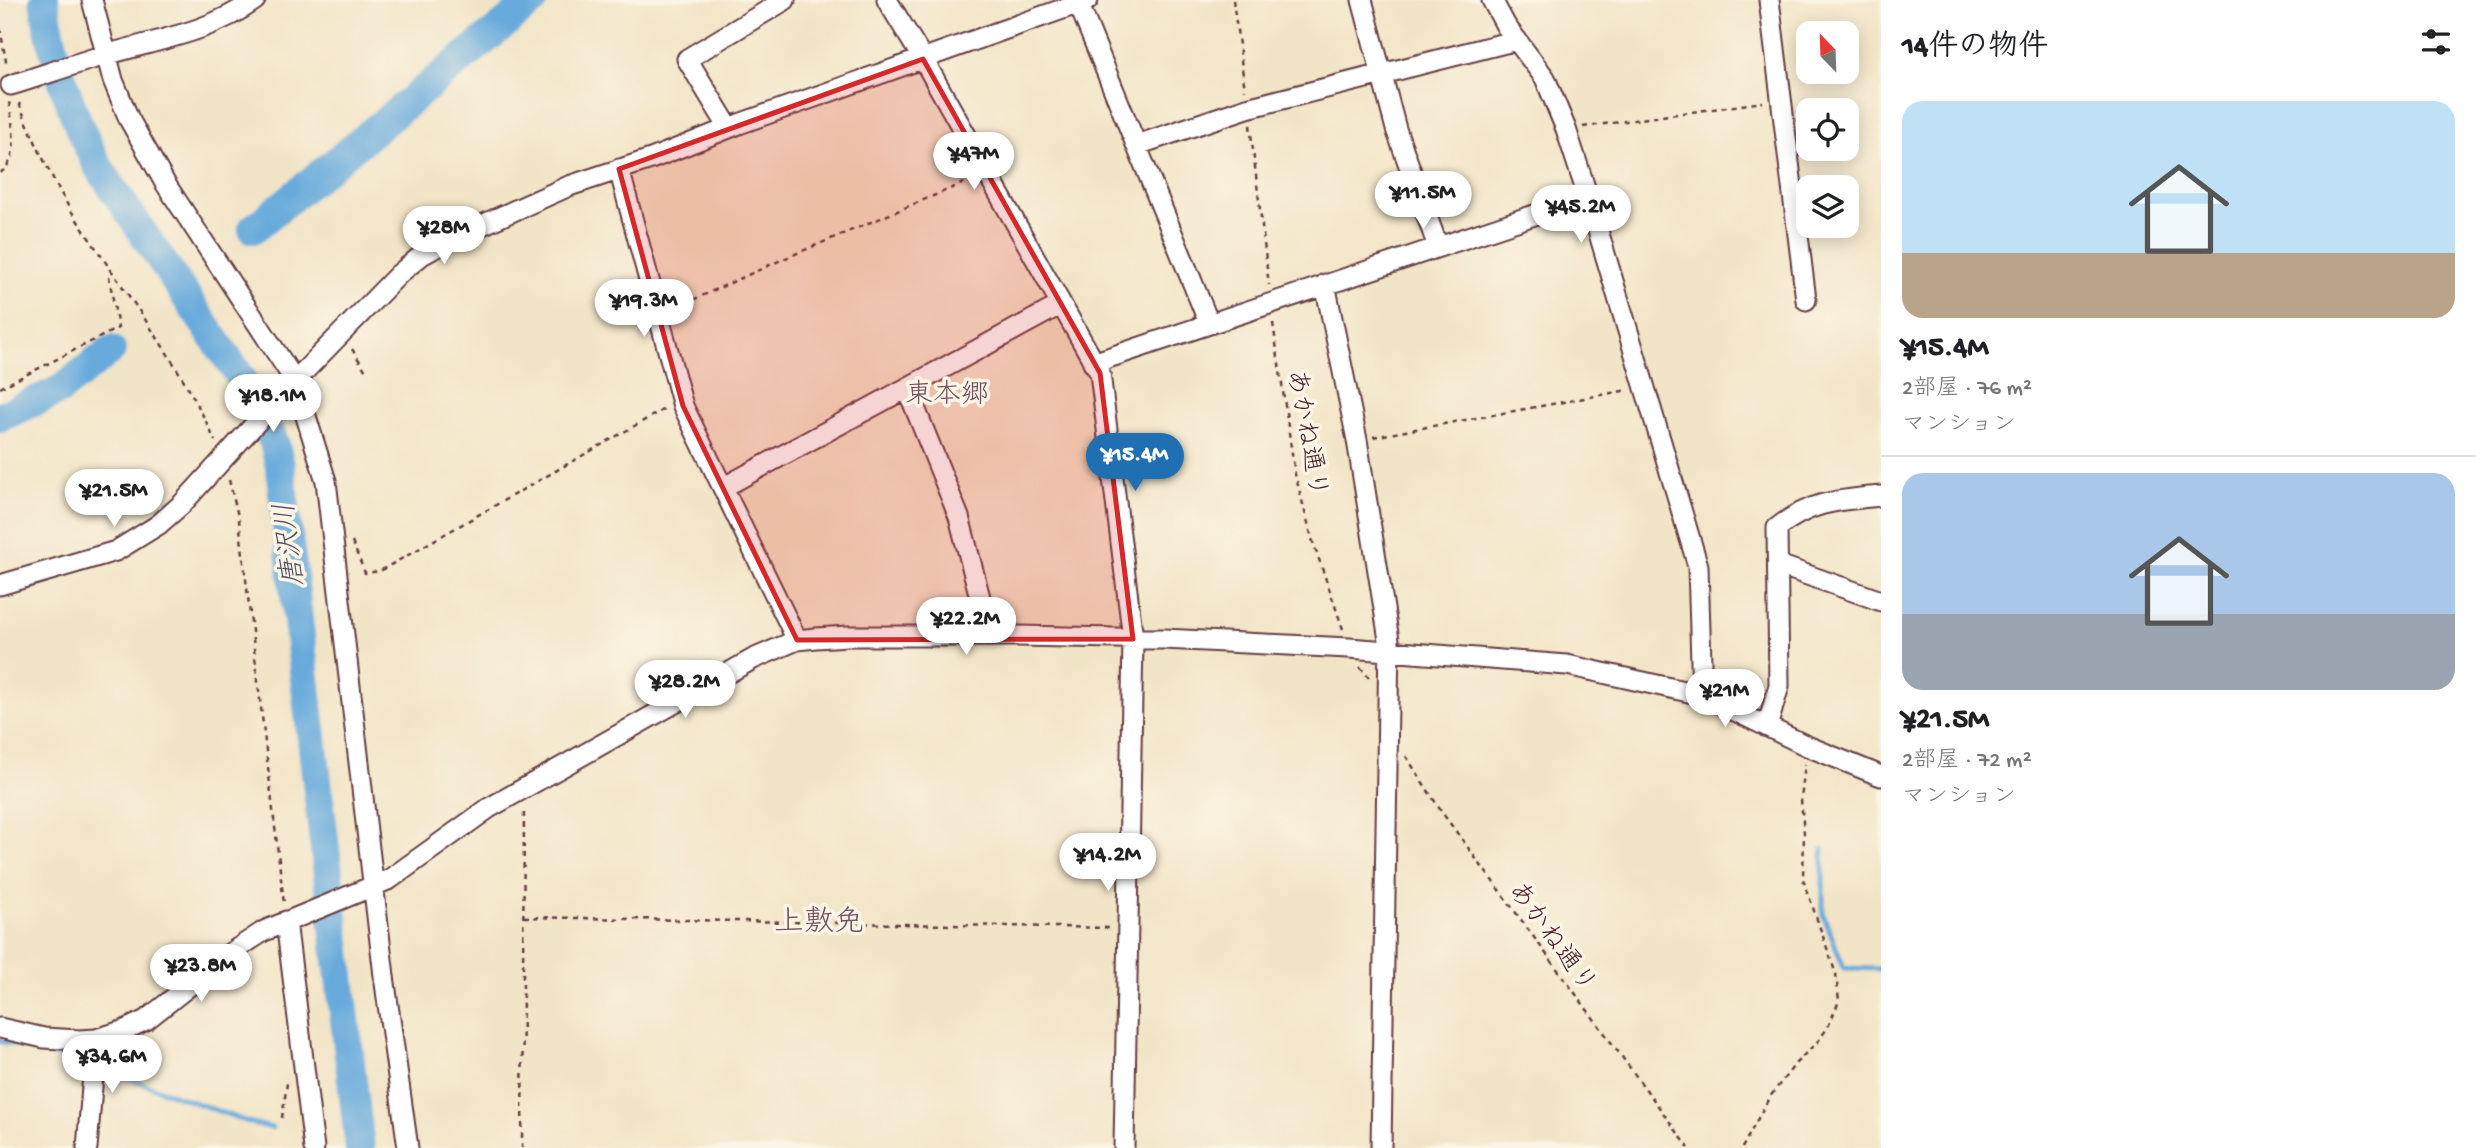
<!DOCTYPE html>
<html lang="ja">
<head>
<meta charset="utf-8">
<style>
	body { margin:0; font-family:"Gochi Hand","Klee One",sans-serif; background:#f6f6f6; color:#202124; height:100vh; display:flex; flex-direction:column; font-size:26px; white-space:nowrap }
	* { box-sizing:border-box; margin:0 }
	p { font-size:23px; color:#757577 }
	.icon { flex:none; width:38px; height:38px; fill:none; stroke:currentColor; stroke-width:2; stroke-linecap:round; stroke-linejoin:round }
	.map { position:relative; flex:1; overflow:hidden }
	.drawer { display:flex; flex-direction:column; background:#fff; width:595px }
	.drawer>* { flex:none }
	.needle { width:46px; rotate:337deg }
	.tools { position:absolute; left:1796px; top:21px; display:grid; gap:14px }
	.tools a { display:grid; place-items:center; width:63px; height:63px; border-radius:14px; background:#fff; box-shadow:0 4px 18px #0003; font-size:35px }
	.price { position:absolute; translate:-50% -60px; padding:0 16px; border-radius:24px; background:#fff; color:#222; font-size:23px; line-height:46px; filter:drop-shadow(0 2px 4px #0008) }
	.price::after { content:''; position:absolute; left:50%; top:42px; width:21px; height:16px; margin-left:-10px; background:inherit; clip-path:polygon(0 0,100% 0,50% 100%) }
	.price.active { background:#1f6fb2; color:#fff }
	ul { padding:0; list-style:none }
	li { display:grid; align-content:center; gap:14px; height:371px; padding:0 21px }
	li+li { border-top:2px solid #e0e0e0 }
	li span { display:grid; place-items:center; height:217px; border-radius:21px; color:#555 }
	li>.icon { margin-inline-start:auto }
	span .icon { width:126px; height:126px; fill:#fffc; stroke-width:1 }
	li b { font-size:30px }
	h2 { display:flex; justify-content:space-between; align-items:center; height:84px; padding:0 21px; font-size:30px }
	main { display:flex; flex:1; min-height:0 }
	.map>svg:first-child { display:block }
</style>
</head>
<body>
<main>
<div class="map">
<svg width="1881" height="1148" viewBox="0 0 1881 1148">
	<rect width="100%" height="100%" fill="#fcf5e5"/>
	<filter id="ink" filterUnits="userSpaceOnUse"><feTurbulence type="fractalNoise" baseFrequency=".0143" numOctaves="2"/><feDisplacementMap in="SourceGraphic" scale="14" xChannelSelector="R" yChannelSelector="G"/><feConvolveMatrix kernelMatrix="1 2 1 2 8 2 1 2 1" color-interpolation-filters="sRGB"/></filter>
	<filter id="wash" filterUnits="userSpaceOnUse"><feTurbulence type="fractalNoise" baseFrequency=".00686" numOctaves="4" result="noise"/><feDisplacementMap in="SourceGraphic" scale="28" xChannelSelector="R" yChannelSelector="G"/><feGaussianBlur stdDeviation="1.57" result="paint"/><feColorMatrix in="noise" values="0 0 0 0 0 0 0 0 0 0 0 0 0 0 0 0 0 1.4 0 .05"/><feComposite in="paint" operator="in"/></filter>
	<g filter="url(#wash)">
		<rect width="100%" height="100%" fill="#f2e4c6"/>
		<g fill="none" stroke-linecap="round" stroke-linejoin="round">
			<!-- stream -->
			<path stroke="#68aadc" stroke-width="5" d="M1823 849V914L1844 968 1881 969
				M0 1041 88 1064
				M98 1067 248 1122 272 1128"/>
			<!-- river -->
			<path stroke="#68aadc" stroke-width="30" d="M44 0C53 60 71 115 99 168L258 403 275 445 280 466 360 1148
				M253 229 534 0
				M0 417 60 390 111 350"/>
		</g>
	</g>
	<g filter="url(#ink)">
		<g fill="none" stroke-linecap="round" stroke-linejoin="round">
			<defs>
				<path id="minor" d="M92 0 113 80 129 119 165 183 295 381 326 481 384 976 408 1148
					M887 0 923 59 1100 373 1133 639 1124 1148
					M1077 0 1209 323
					M1362 0 1396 129 1438 247
					M1492 0 1506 26 1545 78 1566 129 1588 197 1698 566 1702 695
					M1769 0 1806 300
					M11 85C44 75 76 63 109 54 160 39 211 32 255 0
					M729 128 687 59 785 0
					M1137 145 1247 108 1517 40
					M619 169 683 406 797 640
					M1325 284 1357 440 1389 640 1381 1148
					M1093 363 1588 197
					M907 388 959 517 990 636
					M724 487 1060 305
					M1779 565 1881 601
					M0 585 116 551 158 525 182 504 288 388 399 274 422 255 453 238 569 186 651 159 739 124 1088 0
					M1767 727 1779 686 1777 528C1811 501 1839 500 1881 496
					M286 921 314 1148
					M0 1028 44 1038 79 1040 96 1039 125 1030 146 1020 232 952 264 931 390 879 489 808 753 659 797 640 816 638 848 636H1019L1164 639 1349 648 1567 665 1702 695 1807 746 1881 776
					M87 1148 96 1039"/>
			</defs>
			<!-- minor casing -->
			<use href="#minor" stroke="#633d42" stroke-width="23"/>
			<!-- path -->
			<path stroke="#633d42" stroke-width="2.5" stroke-dasharray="5 5" stroke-linecap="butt" d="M1233 0 1245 90
				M0 28 7 67
				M19 103C33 139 50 175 70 209 119 286 178 357 215 441
				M1250 125 1269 285
				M1583 127 1763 102
				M0 173C21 159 12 124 9 102
				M675 308 781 260 971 180
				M1273 323 1295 474 1313 542 1343 629
				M352 349 367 373
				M0 388 118 328 109 276 111 271
				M1373 437 1628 390
				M229 480 239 520 284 904
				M352 542 365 573 380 571 666 408
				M1360 667 1369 678
				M1406 756 1441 811 1689 1148
				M524 917 1112 928
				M282 1118 287 1083
				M522 1148 524 809
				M1742 1148 1769 1098 1796 1063 1819 1040 1828 1027 1839 1001 1836 974 1803 879 1804 833 1801 800 1805 764"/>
			<!-- minor -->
			<use href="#minor" stroke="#fff" stroke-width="19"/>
		</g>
	</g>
	<!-- marked area -->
	<path fill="#d62828" fill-opacity="0.2" stroke="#d62828" stroke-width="5" stroke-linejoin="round" d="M923 59 1100 373 1133 639 797 640 683 406 619 169Z"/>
	<g text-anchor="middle" stroke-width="7" stroke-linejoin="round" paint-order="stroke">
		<!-- street labels -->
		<g font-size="26" fill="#4a1f2b" stroke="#fcf5e5">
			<text transform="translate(1309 433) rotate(80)" y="9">あかね通り</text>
			<text transform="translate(1554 936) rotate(54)" y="9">あかね通り</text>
		</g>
		<!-- neighbourhood labels -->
		<g font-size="28" fill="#754e62" stroke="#fcf5e5">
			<text x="947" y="402">東本郷</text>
		</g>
		<!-- water labels -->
		<g font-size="28" font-style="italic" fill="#545069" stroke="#fcf5e5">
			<text transform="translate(287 545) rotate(-97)" y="10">唐沢川</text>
		</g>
		<!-- quarter labels -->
		<g font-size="30" fill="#754e62" stroke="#fcf5e5">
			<text x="819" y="930">上敷免</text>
		</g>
	</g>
</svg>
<div class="tools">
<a><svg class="needle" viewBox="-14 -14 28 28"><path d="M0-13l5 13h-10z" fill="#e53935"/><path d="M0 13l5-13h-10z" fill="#757577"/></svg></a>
<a><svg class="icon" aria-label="locate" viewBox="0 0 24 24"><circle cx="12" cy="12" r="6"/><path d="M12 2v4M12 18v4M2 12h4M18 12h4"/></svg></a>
<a><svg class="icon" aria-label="layers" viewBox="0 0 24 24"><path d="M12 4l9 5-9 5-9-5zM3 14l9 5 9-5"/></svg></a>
</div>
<b class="price" style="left:974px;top:192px">¥47M</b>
<b class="price" style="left:1423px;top:231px">¥11.5M</b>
<b class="price" style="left:1581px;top:245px">¥45.2M</b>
<b class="price" style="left:444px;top:266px">¥28M</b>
<b class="price" style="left:644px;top:339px">¥19.3M</b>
<b class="price" style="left:273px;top:434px">¥18.1M</b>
<b class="price active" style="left:1135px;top:493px">¥15.4M</b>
<b class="price" style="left:114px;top:529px">¥21.5M</b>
<b class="price" style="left:966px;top:657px">¥22.2M</b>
<b class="price" style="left:685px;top:720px">¥28.2M</b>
<b class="price" style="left:1725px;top:729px">¥21M</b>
<b class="price" style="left:1108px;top:893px">¥14.2M</b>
<b class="price" style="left:201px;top:1004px">¥23.8M</b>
<b class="price" style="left:112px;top:1095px">¥34.6M</b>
</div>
<section class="drawer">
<h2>14件の物件<svg class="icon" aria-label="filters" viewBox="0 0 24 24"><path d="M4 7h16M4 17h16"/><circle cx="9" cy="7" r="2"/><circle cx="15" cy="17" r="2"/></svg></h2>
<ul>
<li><span style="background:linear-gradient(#bfe0f5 70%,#b9a48a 0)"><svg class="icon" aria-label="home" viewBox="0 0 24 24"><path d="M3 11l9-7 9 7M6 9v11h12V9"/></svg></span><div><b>¥15.4M</b><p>2部屋 · 76 m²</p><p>マンション</p></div></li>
<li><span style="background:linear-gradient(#a9c7e8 65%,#9aa5b1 0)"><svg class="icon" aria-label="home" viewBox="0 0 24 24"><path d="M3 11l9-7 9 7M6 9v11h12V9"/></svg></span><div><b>¥21.5M</b><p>2部屋 · 72 m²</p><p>マンション</p></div></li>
</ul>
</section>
</main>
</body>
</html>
